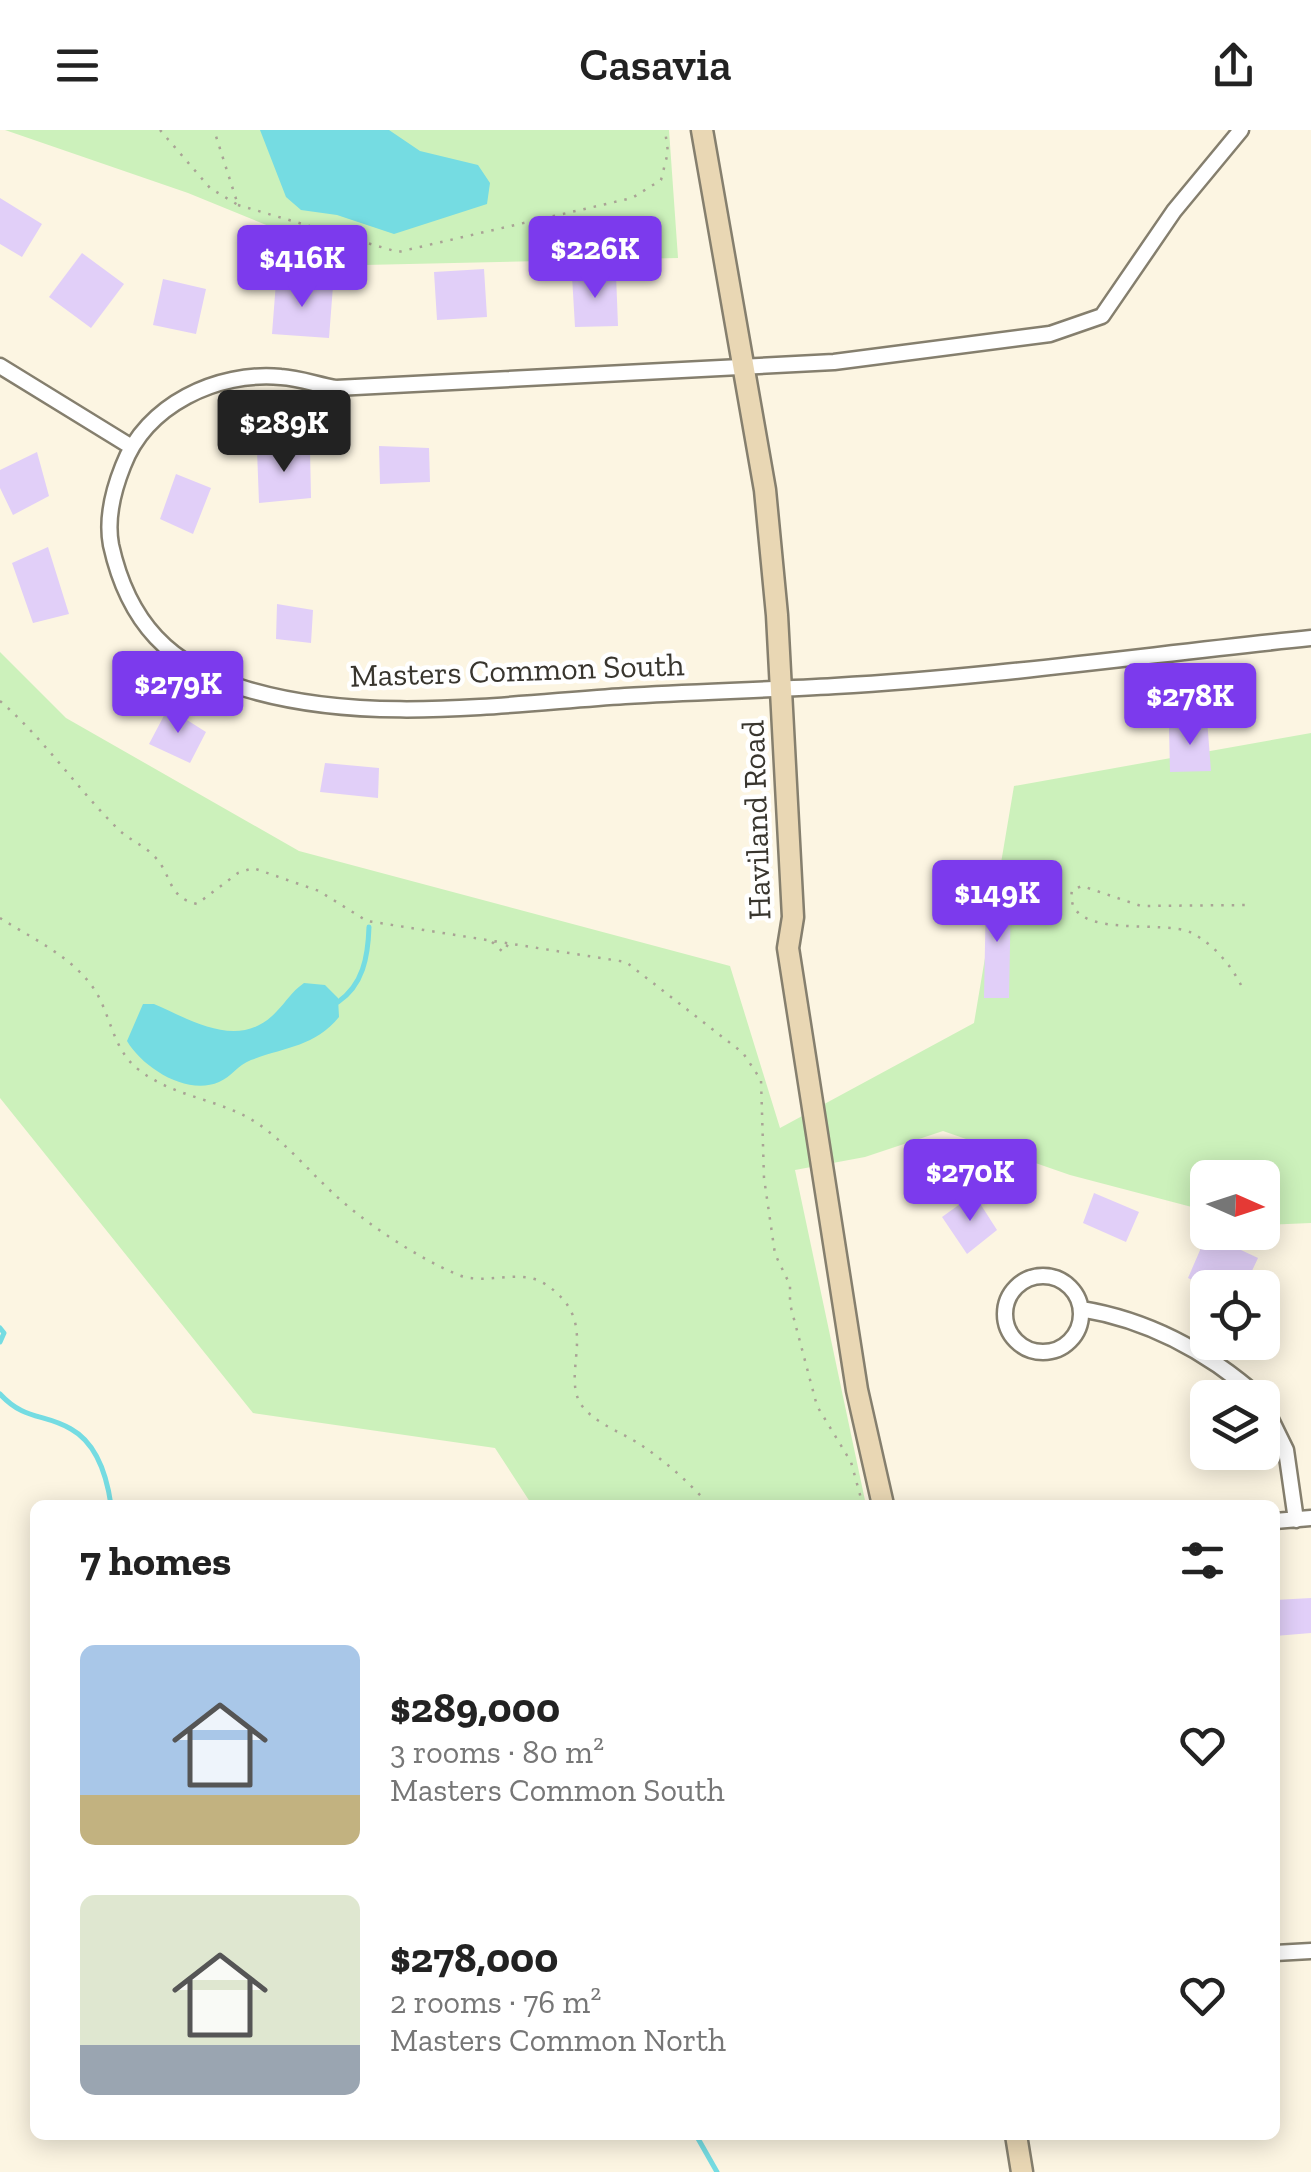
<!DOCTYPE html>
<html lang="en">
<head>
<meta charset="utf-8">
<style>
	body { margin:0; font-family:"Zilla Slab",serif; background:#f6f6f6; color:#222; height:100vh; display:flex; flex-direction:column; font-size:38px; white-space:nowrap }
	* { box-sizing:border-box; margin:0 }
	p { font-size:32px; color:#767676 }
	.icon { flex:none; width:55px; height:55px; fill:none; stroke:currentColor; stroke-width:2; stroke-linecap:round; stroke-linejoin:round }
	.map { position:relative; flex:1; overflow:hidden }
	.drawer { position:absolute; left:30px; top:1370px; width:1250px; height:640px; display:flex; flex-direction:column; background:#fff; border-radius:15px; box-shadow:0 5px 25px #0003 }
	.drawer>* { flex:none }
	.needle { width:65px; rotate:93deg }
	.controls { position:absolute; left:1190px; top:1030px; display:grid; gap:20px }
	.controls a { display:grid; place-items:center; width:90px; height:90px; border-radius:15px; background:#fff; box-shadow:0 5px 25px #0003; font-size:50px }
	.price { position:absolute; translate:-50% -85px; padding:0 22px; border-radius:10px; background:#7c3aed; color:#fff; font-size:32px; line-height:65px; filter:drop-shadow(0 2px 5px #0008) }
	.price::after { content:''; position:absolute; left:50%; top:60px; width:30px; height:22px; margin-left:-15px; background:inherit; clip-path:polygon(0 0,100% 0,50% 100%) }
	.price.on { background:#222; color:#fff }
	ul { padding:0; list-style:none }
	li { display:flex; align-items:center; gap:30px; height:250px; padding:0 50px }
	li span { display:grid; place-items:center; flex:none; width:280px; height:200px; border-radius:15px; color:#555 }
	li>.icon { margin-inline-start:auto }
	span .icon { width:120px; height:120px; fill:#fffc; stroke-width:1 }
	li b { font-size:42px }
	h2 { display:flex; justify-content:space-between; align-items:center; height:120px; padding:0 50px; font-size:42px }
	header { display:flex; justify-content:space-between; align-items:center; height:130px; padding:0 50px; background:#fff; font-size:45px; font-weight:600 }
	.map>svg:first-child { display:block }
</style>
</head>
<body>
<header><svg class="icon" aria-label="menu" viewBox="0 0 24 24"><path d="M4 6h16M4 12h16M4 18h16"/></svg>Casavia<svg class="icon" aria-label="share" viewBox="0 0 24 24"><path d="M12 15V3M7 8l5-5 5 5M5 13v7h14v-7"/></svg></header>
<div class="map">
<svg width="1311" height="2042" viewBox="0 0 1311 2042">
	<rect width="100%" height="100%" fill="#fcf5e2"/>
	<!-- green -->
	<path fill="#ccf1bb" d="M5 0H669L678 128 364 135 188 63Z
		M0 522 66 588 299 721 730 836 780 998 974 893 1014 656 1311 603V1093L1263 1095 1262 1048H1208L1207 1081 1070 1045 943 1001 865 1027 795 1040 866 1375H532L495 1318 253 1283 0 968Z"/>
	<!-- water -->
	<path fill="#75dce2" d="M260 0H389L420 21 478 35 490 53 487 74 394 104 337 85 301 80 286 67Z
		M304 853 325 855 338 868 339 887C314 917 285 917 251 930 238 935 231 947 219 952 187 966 143 938 127 911L143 874H154C192 890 240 922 277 881 287 871 291 862 304 853Z"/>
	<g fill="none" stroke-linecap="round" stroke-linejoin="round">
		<!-- stream -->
		<path stroke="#75dce2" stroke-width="5" d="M338 872C363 855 368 827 369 797
			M0 1198 4 1203 0 1212
			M0 1264C25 1291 44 1283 71 1299 98 1314 107 1347 111 1375
			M696 2005 717 2042"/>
	</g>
	<!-- building -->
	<path fill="#e1cff8" d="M0 68 42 94 22 127 0 114Z
		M82 123 124 154 91 198 49 167Z
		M484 139 487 187 437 190 434 142Z
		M616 144 618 196 575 197 572 146Z
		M163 149 206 159 196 204 153 195Z
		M276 152 333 156 329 208 272 204Z
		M379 316 429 318 430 352 380 354Z
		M257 320H310L311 368 259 373Z
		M37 322 49 366 13 385 0 358V340Z
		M176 344 211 358 193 404 160 389Z
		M48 417 69 484 33 493 12 433Z
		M277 474 313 480 311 513 276 509Z
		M168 578 206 602 190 633 149 614Z
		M1207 589 1211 641 1170 642 1169 598Z
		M325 633 379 638 378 668 320 662Z
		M986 762 1011 763 1009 868H984Z
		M1094 1063 1139 1082 1126 1112 1083 1093Z
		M974 1064 997 1100 967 1124 942 1087Z
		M1207 1104 1258 1128 1244 1158H1208L1188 1148Z
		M1311 1468V1503L1275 1506V1470Z"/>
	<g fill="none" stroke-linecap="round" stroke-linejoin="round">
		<defs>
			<path id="street" d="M1241 0 1174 81 1102 186 1050 204 834 232 336 258C318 255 299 248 281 247 217 241 146 275 123 336 113 361 106 388 111 415 128 492 169 536 246 559 366 595 502 574 625 566 695 562 765 560 835 556 994 547 1153 524 1311 508
				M0 236 130 316
				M1005 1184a38 38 0 1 1 76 0a38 38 0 1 1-76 0Z
				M1081 1179C1149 1190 1208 1222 1260 1268
				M1262 1271 1286 1320 1296 1390
				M1275 1391 1311 1388
				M1275 1823 1311 1821"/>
			<path id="secondary" d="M702 0 765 360 777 485 793 787 788 818 857 1260 883 1375
				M1016 2005 1022 2042"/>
		</defs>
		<!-- street casing -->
		<use href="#street" stroke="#857f6e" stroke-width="19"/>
		<!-- secondary casing -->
		<use href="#secondary" stroke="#857f6e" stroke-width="25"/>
		<!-- path -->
		<path stroke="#a9a395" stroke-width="2.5" stroke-dasharray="2.5 8" stroke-linecap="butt" d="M160 0 210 58 238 75 214 0
			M238 75 398 122 632 68 661 50 668 22 665 0
			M0 571C44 609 75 656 116 697 127 709 142 714 153 725 173 744 166 767 197 774L238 743 253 738 319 761 367 791 626 832 743 923 761 950 764 1048 775 1124 790 1155V1174L817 1276 851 1332 862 1372
			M0 788C33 809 75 828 96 862 112 889 113 920 139 940 175 968 221 969 257 993 286 1013 309 1041 335 1065 368 1095 415 1126 456 1144 484 1157 519 1137 545 1154 601 1190 563 1237 579 1271 590 1292 622 1302 641 1315 665 1331 690 1353 709 1375
			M492 812 503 822 509 813
			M1241 855C1230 834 1214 815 1192 803 1165 788 1063 812 1072 760L1082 756 1141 776 1248 775"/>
		<!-- street -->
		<use href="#street" stroke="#fff" stroke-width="14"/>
		<!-- secondary -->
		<use href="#secondary" stroke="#e9d7b4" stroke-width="20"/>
	</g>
	<g text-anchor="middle" stroke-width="9" stroke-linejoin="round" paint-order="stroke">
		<!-- street labels -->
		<g font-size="32" fill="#38352e" stroke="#fff">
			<text transform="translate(517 540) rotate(-2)" y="11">Masters Common South</text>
			<text transform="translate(756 690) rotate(-92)" y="11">Haviland Road</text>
		</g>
	</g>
</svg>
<div class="controls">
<a><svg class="needle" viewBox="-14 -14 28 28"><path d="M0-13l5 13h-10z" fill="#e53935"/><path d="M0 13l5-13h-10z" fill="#767676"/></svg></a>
<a><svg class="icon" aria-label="locate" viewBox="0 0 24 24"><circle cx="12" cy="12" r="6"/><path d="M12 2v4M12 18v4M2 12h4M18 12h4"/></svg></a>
<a><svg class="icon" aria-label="layers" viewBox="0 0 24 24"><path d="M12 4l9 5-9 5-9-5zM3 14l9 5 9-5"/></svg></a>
</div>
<b class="price" style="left:595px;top:171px">$226K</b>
<b class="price" style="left:302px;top:180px">$416K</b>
<b class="price on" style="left:284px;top:345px">$289K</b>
<b class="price" style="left:178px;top:606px">$279K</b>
<b class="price" style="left:1190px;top:618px">$278K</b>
<b class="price" style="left:997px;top:815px">$149K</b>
<b class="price" style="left:970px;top:1094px">$270K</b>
<section class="drawer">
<h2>7 homes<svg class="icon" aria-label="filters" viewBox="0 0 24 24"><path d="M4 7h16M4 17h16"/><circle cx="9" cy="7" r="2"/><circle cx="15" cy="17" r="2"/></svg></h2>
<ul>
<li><span style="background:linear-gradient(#a9c7e8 75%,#c2b280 0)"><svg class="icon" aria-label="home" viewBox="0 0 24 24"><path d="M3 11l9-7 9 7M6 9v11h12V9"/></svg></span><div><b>$289,000</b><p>3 rooms · 80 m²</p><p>Masters Common South</p></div><svg class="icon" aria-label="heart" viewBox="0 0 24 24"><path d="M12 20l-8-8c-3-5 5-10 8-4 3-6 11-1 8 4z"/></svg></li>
<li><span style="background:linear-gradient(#dfe7d0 75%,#9aa5b1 0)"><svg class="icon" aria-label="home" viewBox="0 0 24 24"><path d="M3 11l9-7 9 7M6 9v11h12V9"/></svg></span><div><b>$278,000</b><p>2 rooms · 76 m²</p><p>Masters Common North</p></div><svg class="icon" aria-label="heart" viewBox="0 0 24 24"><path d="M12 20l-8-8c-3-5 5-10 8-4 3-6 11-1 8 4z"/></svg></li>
</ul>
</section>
</div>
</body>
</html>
